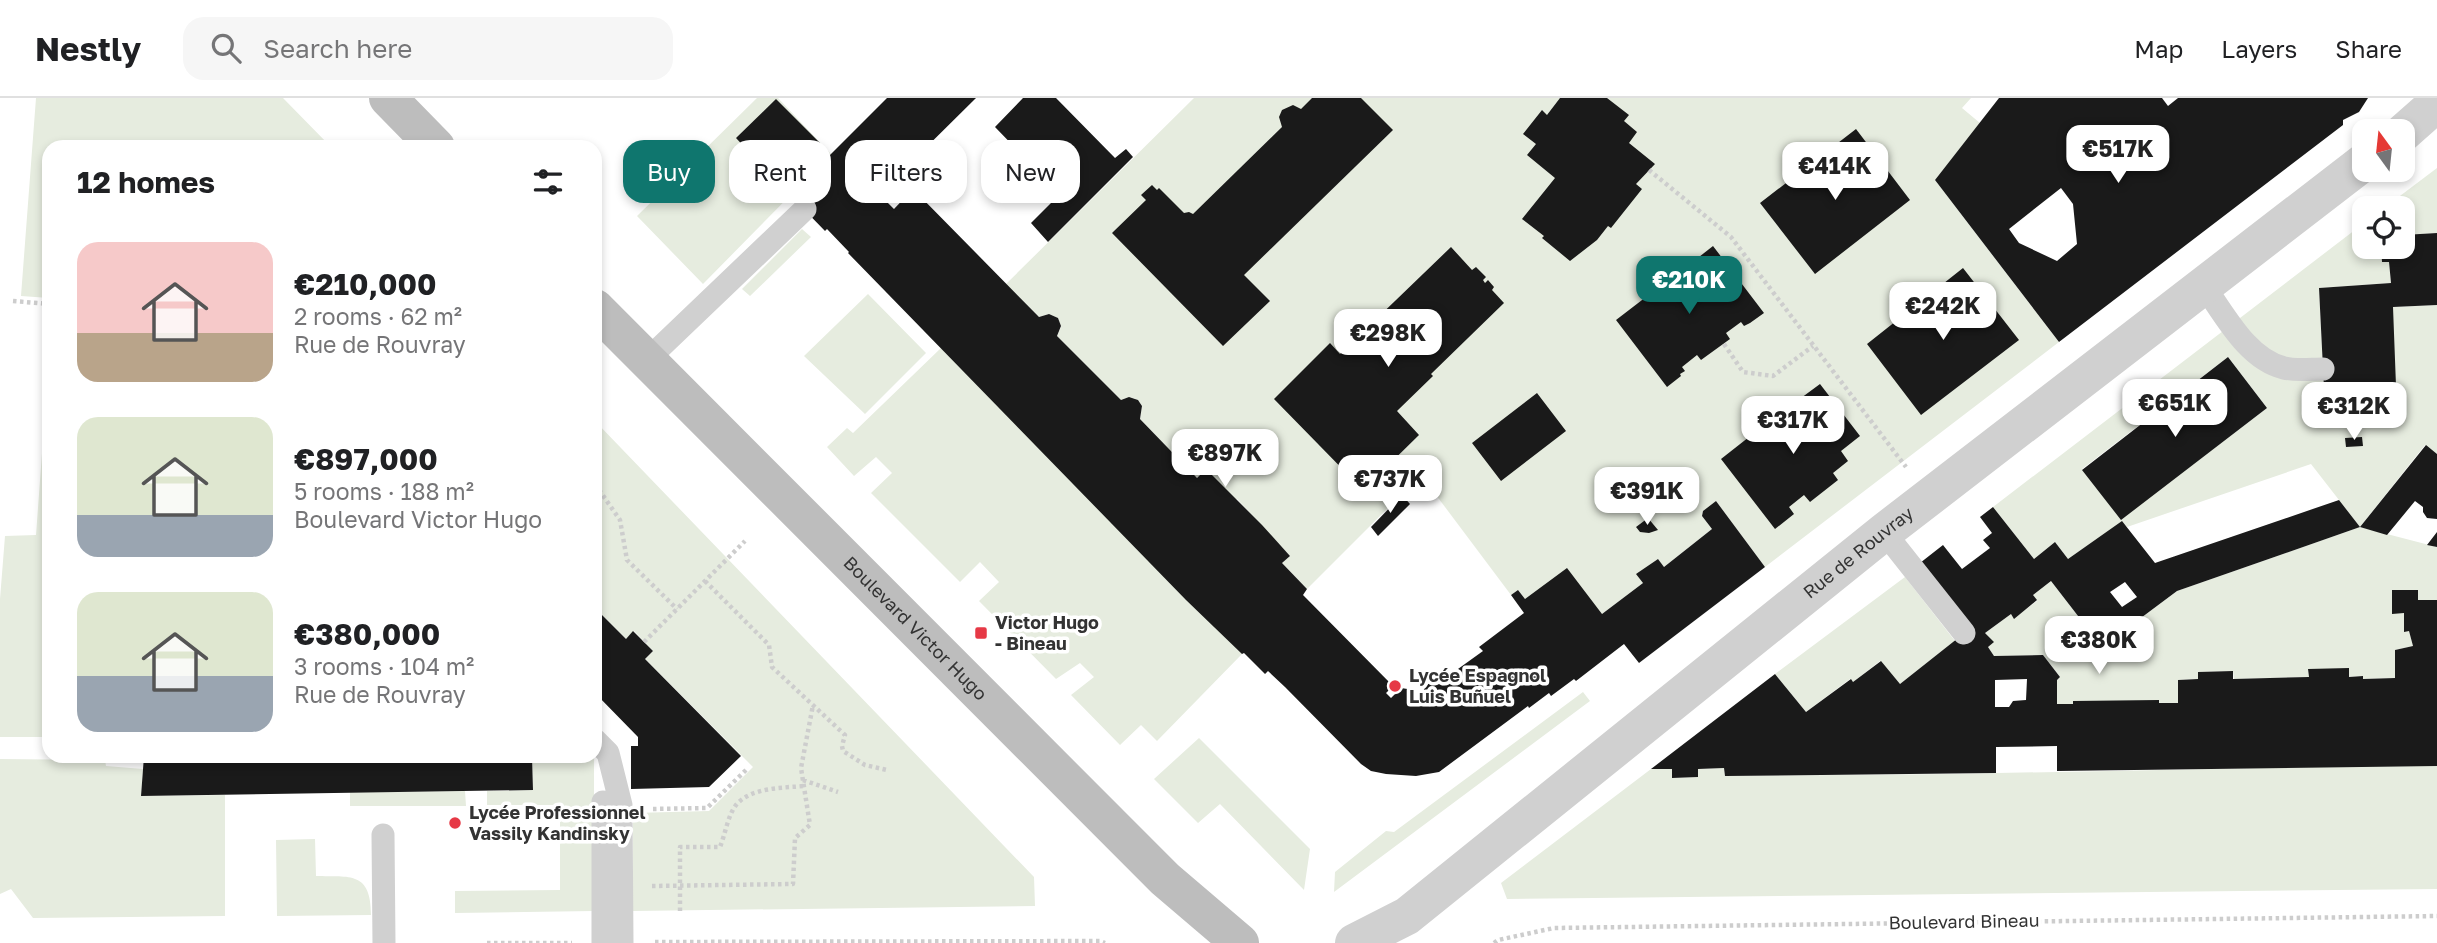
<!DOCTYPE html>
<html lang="en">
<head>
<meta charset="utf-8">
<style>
	body { margin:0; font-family:"Golos Text",sans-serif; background:#f6f6f6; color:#202124; height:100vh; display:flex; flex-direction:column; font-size:26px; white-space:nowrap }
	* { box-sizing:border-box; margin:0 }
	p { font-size:23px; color:#757577 }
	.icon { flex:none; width:38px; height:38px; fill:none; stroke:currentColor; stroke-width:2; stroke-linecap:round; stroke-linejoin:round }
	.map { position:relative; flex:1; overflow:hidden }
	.details { position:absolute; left:42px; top:42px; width:560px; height:623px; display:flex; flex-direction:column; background:#fff; border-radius:21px; box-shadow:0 4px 10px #0003 }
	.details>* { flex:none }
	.hud { position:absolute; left:623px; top:42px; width:665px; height:63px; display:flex; gap:14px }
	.needle { width:46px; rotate:345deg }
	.controls { position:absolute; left:2352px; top:21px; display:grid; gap:14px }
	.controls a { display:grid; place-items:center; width:63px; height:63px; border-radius:14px; background:#fff; box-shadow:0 4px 10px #0003; font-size:35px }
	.price { position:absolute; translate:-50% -60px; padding:0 16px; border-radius:14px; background:#fff; color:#222; font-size:23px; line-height:46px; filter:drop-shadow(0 2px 4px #0008) }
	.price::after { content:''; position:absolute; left:50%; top:42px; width:21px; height:16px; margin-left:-10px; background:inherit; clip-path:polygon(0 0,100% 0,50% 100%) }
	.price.selected { background:#0f766e; color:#fff }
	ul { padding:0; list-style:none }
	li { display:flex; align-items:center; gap:21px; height:175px; padding:0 35px }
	li span { display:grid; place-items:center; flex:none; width:196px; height:140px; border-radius:21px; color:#555 }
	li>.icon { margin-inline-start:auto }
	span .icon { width:84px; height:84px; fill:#fffc; stroke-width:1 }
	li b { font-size:30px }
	h2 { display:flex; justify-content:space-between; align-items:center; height:84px; padding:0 35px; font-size:30px }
	.tag { padding:0 24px; border-radius:21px; background:#fff; box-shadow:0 4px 10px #0003; font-size:24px; line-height:63px }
	.tag.selected { background:#0f766e; color:#fff }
	header { display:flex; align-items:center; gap:42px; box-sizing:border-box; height:98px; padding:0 35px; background:#fff; border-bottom:2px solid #e0e0e0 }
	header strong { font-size:33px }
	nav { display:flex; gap:38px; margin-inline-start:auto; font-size:24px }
	.search { width:490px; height:63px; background:#f6f6f6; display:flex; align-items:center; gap:18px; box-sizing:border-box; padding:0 24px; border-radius:21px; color:#757577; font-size:26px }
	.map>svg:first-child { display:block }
</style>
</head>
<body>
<header>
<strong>Nestly</strong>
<div class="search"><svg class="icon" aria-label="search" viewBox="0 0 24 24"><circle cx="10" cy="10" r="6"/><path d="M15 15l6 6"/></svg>Search here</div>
<nav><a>Map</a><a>Layers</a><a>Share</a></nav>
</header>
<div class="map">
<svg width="2437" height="845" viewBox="0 0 2437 845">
	<rect width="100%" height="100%" fill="#fff"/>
	<!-- green -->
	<path fill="#e6ecdf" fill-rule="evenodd" d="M36 0H283L331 49H49V200L21 198Z
		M757 0H778L831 56 703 186 637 118Z
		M1194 0H1971L1962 10 1980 25 1935 82 2059 244 1765 469 1716 403 1703 413 1702 418 1712 431 1664 469 1658 461 1637 476 1643 485 1602 516 1525 501 1518 492 1511 497 1421 377 1307 491 1282 465 1290 458 1237 401 1235 402 1206 372 1197 380 1140 321 1142 308C1137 299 1130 298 1121 302L1057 238 1061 229 1058 220 1049 216 1039 219 1006 186Z
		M2437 70V135L2403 137V110H2384Z
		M2364 125V149H2381L2382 164H2389L2391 185 2319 190 2324 291 2393 209 2437 207V356L2425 347 2360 429 2437 449V502H2418L2417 492H2393L2392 515H2404V533H2409L2413 548 2395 552V580L2363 581 2362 578 2349 579 2308 572 2309 579 2234 581 2233 573 2199 574 2198 581 2178 582V605L2073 604V606H2057V582L2060 579 2043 557 1994 558 1988 549 1993 544 1985 535 2011 516 2014 520 2037 503 2033 497 2051 483 2102 549 2177 493 2360 429 2311 366 2127 429 2122 424 2068 461 2055 444 2034 461 1993 409ZM2228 259 2267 310 2121 421 2082 371Z
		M802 131 811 139 750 198 742 191Z
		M868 196 926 255 865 316 804 258Z
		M941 250 1242 556 1157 643 1141 627 1120 647 1071 597 1094 579 1080 565 1056 581 979 503 999 484 980 464 960 484 871 395 892 375 876 359 854 378 827 349 847 330 853 335Z
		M49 260V639H0V501L5 438 36 437Z
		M595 323 1034 779 1035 808 633 813V715L709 713 753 669 645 561 653 553 634 533 626 541 595 510Z
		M1905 479 1955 543 1900 586 1880 563 1853 584 1850 581 1806 614 1775 576Z
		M1583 594 1590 603 1334 794 1335 774 1386 733 1394 734Z
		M1199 640 1310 751 1304 792 1220 706 1198 725 1154 681Z
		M532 658H594V813L455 815V793L560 792V707H487V693L533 692Z
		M0 661 105 662 106 668 143 671 141 698 225 697V818L33 820 11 791 0 796Z
		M2364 668H2437V791L1507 801 1501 785 1651 671H1672V680L1698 679V671L1724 670 1725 678 1948 676Z
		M465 693 466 708H350V694Z
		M315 741 316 778C350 779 371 773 371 817L277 818 276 742Z"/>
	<!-- building -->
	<path fill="#1a1a1a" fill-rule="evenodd" d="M887 0H976L879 96 894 111 913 91 1039 219 1049 216 1058 220 1061 228 1057 238 1121 302 1129 299 1138 302 1142 308 1140 321 1197 380 1206 371 1262 427 1290 458 1282 465 1307 491 1303 497 1393 588 1386 595 1391 600 1401 590 1414 592 1423 602 1428 598 1423 590 1447 572 1451 576 1483 553 1479 549 1524 515 1511 497 1518 492 1525 501 1567 470 1602 516 1643 485 1636 476 1658 461 1664 469 1712 431 1702 418 1703 413 1716 403 1765 469 1639 565 1624 546 1576 583 1574 581 1551 598 1549 595 1529 610 1528 608 1439 674 1416 678 1386 676 1371 673 1361 666 1285 589 1268 573 1265 576 1244 555 1242 556 1186 502 848 155 849 154 827 131 825 133 790 97Z
		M1023 0H1056L1115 60 1126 51 1133 59 1048 144 1031 125 1060 96 995 29Z
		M1312 0H1361L1393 32 1244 177 1270 203 1223 248 1112 135 1146 102 1141 97 1152 87 1157 92 1159 90 1184 115 1189 114 1193 116 1282 29 1279 19 1282 12 1293 7 1301 11Z
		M1560 0H1607L1629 17 1624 23 1637 34 1629 45 1655 66 1636 86 1642 91 1611 130 1608 128 1597 142 1570 163 1542 140 1544 138 1522 121 1555 80 1527 57 1536 46 1523 36 1542 12 1547 17Z
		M1999 0H2162L2168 8 2178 0H2368L2359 14 2343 22V27L2059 244 1935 82ZM2061 90 2073 106 2077 146 2057 163 2019 145 2009 131Z
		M776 1 821 46 780 87 736 40Z
		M1856 31 1910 102 1815 176 1760 105Z
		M2437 135V207L2393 209 2396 288 2324 291 2319 190 2391 185 2389 164H2382L2381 149H2403V137Z
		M1713 148 1764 215 1750 225 1744 228 1741 224 1726 235 1730 241 1701 262 1697 257 1682 269 1685 273 1680 276 1681 278 1667 289 1616 222 1659 189 1662 194 1673 184 1671 181Z
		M1451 149 1472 172 1476 169 1486 179 1483 182 1485 185 1488 182 1494 189 1492 192 1504 205 1431 276 1433 278 1397 313 1419 337 1363 392 1274 301 1330 245 1340 256Z
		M1963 170 2019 242 1921 317 1867 246Z
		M2228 259 2267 310 2121 422 2082 372Z
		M1820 286 1860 338 1841 353 1848 363 1833 375 1838 382 1810 404 1804 397 1789 409 1794 416 1775 431 1721 361 1763 328 1767 333 1781 321 1778 317Z
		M1537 295 1566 333 1501 383 1472 345Z
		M2362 339 2363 348 2346 349 2345 340Z
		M2426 347 2437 356V421L2427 420 2423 414V409L2415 403 2387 437 2360 429 2177 493 2102 549 2051 483 2033 497 2037 502 2014 521 2011 516 1985 535 1994 544 1988 549 1994 558 2043 557 2060 579 2057 582V606H2073V603L2159 602V605H2178V582L2198 581V574L2233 573V581L2309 579 2308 571 2349 570V579L2363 578V581L2395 580V552L2413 548 2409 533 2404 534V515L2392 516V492H2418V502H2437V668L2057 673V648L1996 649V675L1725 678 1724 670 1698 671V679L1672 680V671H1651L1775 576 1806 614 1851 581 1853 584 1881 563 1900 586 1972 529 1920 465 1943 447 1962 471 1990 450 1983 442 1992 435 1980 419 1993 409 2034 461 2055 444 2068 461 2122 423 2155 465 2339 402 2360 429ZM2125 484 2137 499 2122 509 2110 494ZM2027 581 2026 602 2013 603 2009 609H1995V582Z
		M1402 397 1410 406 1378 438 1371 429Z
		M1648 420 1658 432 1649 435 1640 434 1636 429Z
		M2437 434V449L2427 447Z
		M595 510 626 541 633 533 653 553 645 561 741 658 709 689 631 691V648H638V639L595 595Z
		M144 658H532L533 692 141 698Z"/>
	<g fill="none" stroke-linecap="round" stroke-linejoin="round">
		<!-- path -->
		<path stroke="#cdcdcd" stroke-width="4.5" stroke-dasharray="3.5 3.5" stroke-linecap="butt" d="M1649 72 1731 139 1906 369
			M13 203 49 206
			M1724 246 1743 274 1773 278 1813 248
			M595 386 620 422 627 462 677 511
			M705 483 769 547 772 569 845 637 842 648 843 653 865 667 887 672
			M644 544 745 443
			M803 682 838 694
			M653 711 707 710 746 672
			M652 788 793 786 795 740 810 727 801 670 813 607
			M680 813V749H720C725 737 728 717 736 707 751 689 783 690 804 688
			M655 844 1100 843 1105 845
			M487 845H572
			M1494 845 1498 842 1554 830 2437 818"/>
		<!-- lane -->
		<path stroke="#d0d0d0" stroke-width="23" d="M2204 188C2225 217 2247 261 2284 270 2296 273 2311 271 2323 271
			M647 262 805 111
			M1884 434 1964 535
			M595 642 608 655 621 707 622 845
			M603 704V845
			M383 737 384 845"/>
		<!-- street -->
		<g stroke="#d0d0d0" stroke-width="38">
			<path d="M2403 35 2437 5"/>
			<path id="s1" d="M1354 845 1407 818 1884 434 2364 64"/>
		</g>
		<!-- secondary -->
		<g stroke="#bdbdbd" stroke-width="38">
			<path d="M388 0 436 49"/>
			<path id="s2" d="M595 210 1165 781 1240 845"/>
		</g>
	</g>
	<!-- markers -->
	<g fill="#e63946" stroke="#fff" stroke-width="2.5">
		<rect x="974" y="528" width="14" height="14" rx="3.5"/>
		<circle cx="1395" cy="588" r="7"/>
		<circle cx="455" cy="725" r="7"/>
	</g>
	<g text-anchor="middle" stroke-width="7" stroke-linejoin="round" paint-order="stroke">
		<!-- street labels -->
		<g font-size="18" fill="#333" stroke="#fff">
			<text dy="6" stroke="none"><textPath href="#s1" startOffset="639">Rue de Rouvray</textPath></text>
			<text dy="6" stroke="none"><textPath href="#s2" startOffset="453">Boulevard Victor Hugo</textPath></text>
			<text transform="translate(1964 824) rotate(-1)" y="6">Boulevard Bineau</text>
		</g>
		<!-- poi labels -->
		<g font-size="18" font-weight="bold" fill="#333" stroke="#fff" text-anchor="start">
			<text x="995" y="531">Victor Hugo<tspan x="995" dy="21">- Bineau</tspan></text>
			<text x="1409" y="584">Lycée Espagnol<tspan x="1409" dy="21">Luis Buñuel</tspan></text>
			<text x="469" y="721">Lycée Professionnel<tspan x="469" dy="21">Vassily Kandinsky</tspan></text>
		</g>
	</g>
</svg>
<div class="controls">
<a><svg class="needle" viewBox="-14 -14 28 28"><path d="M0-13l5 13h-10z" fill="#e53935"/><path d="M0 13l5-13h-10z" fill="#757577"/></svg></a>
<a><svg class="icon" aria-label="locate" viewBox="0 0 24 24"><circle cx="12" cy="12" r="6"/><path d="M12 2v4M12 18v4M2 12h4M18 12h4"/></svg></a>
</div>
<b class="price" style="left:2118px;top:87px">€517K</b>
<b class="price" style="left:1835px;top:104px">€414K</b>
<b class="price selected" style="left:1689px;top:218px">€210K</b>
<b class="price" style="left:1943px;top:244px">€242K</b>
<b class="price" style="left:1388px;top:271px">€298K</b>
<b class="price" style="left:2175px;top:341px">€651K</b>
<b class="price" style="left:2354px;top:344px">€312K</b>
<b class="price" style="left:1793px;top:358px">€317K</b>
<b class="price" style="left:1225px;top:391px">€897K</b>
<b class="price" style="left:1390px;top:417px">€737K</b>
<b class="price" style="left:1647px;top:429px">€391K</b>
<b class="price" style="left:2099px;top:578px">€380K</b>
<div class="hud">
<a class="tag selected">Buy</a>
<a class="tag">Rent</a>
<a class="tag">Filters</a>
<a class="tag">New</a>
</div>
<section class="details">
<h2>12 homes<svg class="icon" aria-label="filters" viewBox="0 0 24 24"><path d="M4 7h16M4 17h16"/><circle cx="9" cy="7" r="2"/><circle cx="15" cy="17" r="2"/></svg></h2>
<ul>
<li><span style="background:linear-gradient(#f6c9c9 65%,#b9a48a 0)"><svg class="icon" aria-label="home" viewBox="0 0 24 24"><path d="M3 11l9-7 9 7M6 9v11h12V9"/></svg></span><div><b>€210,000</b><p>2 rooms · 62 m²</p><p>Rue de Rouvray</p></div></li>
<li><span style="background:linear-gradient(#dfe7d0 70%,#9aa5b1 0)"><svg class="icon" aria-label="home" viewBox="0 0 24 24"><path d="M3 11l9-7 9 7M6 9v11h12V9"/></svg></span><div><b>€897,000</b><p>5 rooms · 188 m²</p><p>Boulevard Victor Hugo</p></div></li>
<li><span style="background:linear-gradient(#dfe7d0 60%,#9aa5b1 0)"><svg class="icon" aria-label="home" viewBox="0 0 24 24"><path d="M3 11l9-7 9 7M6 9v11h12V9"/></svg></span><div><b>€380,000</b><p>3 rooms · 104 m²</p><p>Rue de Rouvray</p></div></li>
</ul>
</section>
</div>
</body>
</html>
